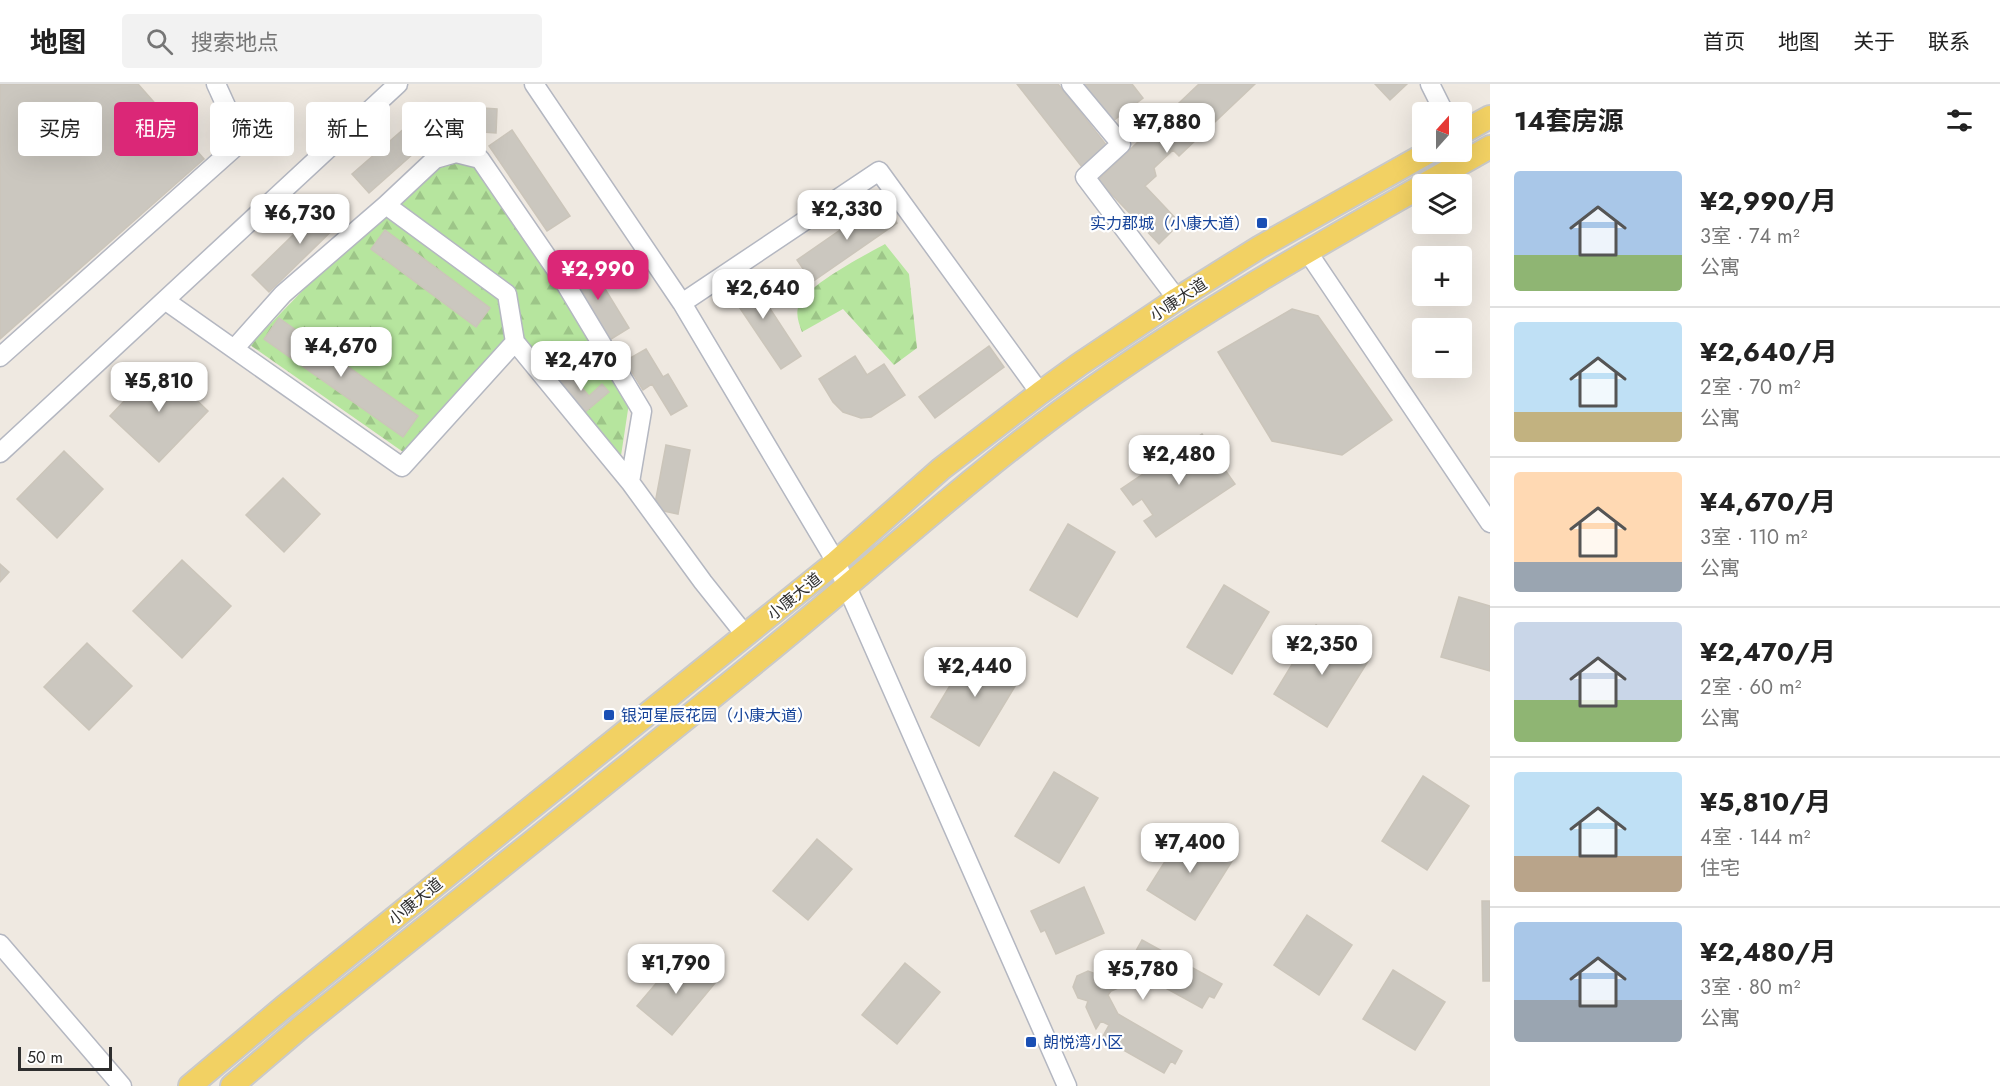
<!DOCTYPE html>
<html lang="zh">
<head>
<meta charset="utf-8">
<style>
	body { margin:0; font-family:Jost,"Noto Sans SC",sans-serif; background:#f2f2f2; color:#222; height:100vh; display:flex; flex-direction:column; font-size:22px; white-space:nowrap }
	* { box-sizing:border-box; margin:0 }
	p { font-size:20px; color:#767676 }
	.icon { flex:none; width:33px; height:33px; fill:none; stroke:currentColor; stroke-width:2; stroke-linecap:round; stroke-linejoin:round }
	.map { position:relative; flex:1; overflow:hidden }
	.drawer { display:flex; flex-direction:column; background:#fff; width:510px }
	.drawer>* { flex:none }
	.guide { position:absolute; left:18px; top:18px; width:570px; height:54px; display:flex; gap:12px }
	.needle { width:39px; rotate:21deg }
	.tools { position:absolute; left:1412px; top:18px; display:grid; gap:12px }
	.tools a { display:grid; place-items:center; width:60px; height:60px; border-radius:6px; background:#fff; box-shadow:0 6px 24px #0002; font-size:30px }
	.scale { position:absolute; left:18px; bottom:15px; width:94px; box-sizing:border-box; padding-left:6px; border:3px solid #2e2e2e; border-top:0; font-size:16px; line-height:21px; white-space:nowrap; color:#2e2e2e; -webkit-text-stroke:4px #fff; paint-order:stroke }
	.price { position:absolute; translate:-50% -51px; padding:0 14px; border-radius:12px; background:#fff; color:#222; font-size:20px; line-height:39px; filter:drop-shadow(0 2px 3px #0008) }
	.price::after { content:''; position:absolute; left:50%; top:36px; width:18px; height:14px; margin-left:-9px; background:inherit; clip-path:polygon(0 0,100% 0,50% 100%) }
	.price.selected { background:#db2777; color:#fff }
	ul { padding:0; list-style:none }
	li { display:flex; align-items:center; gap:18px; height:150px; padding:0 24px }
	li+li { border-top:2px solid #e0e0e0 }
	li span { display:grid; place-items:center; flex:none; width:168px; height:120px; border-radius:6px; color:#555 }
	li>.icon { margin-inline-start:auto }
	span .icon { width:72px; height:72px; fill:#fffc; stroke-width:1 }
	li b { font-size:26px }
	h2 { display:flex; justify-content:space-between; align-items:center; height:72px; padding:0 24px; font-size:26px }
	.tag { padding:0 21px; border-radius:6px; background:#fff; box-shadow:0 6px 24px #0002; font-size:21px; line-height:54px }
	.tag.selected { background:#db2777; color:#fff }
	header { display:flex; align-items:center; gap:36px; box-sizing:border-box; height:84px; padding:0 30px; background:#fff; border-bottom:2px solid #e0e0e0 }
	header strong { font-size:28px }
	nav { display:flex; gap:33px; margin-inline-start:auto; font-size:21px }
	.search { width:420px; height:54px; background:#f2f2f2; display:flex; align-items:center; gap:15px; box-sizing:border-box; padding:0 21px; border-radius:6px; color:#767676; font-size:22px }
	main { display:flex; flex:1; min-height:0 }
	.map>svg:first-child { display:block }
</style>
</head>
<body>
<header>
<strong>地图</strong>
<div class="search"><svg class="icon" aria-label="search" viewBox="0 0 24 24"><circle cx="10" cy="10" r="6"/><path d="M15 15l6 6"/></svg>搜索地点</div>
<nav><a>首页</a><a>地图</a><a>关于</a><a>联系</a></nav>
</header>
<main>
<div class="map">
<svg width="1490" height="1002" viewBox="0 0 1490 1002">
	<defs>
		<pattern id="forest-firs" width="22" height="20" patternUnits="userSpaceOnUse" patternTransform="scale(1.5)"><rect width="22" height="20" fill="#b6e59e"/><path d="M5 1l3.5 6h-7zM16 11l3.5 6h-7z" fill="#9dc588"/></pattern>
	</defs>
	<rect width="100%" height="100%" fill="#efe9e1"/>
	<!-- forest -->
	<path fill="url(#forest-firs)" d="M457 79 479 85 558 200 629 319 619 385 517 252 406 370 250 261 311 198 437 85Z
		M885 160 909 190 917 264 894 281 843 225 802 248C799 239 795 230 799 221 807 201 865 171 885 160Z"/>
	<!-- building -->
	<path fill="#cbc7bf" stroke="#cbc5ba" stroke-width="1.5" d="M0 0H138L204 75 0 255Z
		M1017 0H1058L1108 63 1082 83Z
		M1084 0H1132L1143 14 1113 37Z
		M1199 0H1255L1179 72 1173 66 1154 84 1156 92 1145 102 1180 139 1159 160 1098 96Z
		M1375 0H1407L1390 16Z
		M425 20 497 25 496 49 423 44Z
		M414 36 431 54 369 109 352 90Z
		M512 46 570 132 547 147 489 62Z
		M331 114 348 131 269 208 252 191Z
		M882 117 897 139 812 198 797 176Z
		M385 146 490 224 476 243 371 165Z
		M588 177 629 244 608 257 566 190Z
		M746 188 801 272 781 285 725 202Z
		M1292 225 1318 232 1392 336 1342 371 1272 357 1218 268Z
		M279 234 418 332 403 353 264 255Z
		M989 262 1004 283 935 334 919 313Z
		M646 265 663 293 668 290 687 322 671 331 652 300 643 306 625 277Z
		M855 272 867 291 884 280 905 311 871 333 861 334 843 328 833 318 819 295Z
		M159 280 208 327 159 378 110 332Z
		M559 287 567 296 572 292 589 312 602 300 609 308 584 329 553 292Z
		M1202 350 1216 371 1204 379 1212 390 1223 383 1235 400 1156 453 1144 437 1153 431 1142 415 1133 421 1121 405Z
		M666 361 690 366 678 430 654 425Z
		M64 367 103 405 57 454 17 415Z
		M283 394 320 430 284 468 246 431Z
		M1068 440 1115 468 1077 533 1030 506Z
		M182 476 231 522 182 574 133 527Z
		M0 480 9 488 0 498Z
		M1224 501 1269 528 1232 590 1187 563Z
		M1459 513 1490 522V587L1441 573Z
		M1316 541 1370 574 1327 643 1274 610Z
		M87 559 132 602 89 646 44 603Z
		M972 565 1020 594 979 662 931 633Z
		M1054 688 1098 714 1059 779 1015 752Z
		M1423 692 1469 722 1427 786 1382 757Z
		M1186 744 1234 774 1195 836 1147 806Z
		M817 755 852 785 808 836 773 807Z
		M1084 803 1104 849 1056 870 1045 846 1041 848 1031 827Z
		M1482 817H1490V897H1483Z
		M1307 831 1352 861 1319 911 1274 881Z
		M1142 856 1222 900 1214 914 1209 912 1202 924 1142 891 1140 895 1111 907 1108 911 1118 930 1182 967 1175 980 1171 977 1164 989 1102 954 1109 941 1101 937 1096 945 1086 923 1088 917 1078 914 1073 903 1077 892 1088 887 1101 892 1128 881Z
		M681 870 715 899 672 951 637 922Z
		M905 879 940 908 897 960 862 931Z
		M1393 886 1445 918 1415 966 1363 935Z"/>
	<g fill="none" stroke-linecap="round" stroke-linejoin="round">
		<defs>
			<path id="minor" d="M534 0 682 219 836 478 1067 1002
				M1071 0 1121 60 1085 93 1177 215
				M1430 0 1444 28
				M386 121 283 210 234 265 402 383 515 258
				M1307 167 1490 439
				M166 217 234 265
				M682 219 879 87 1040 309
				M0 273 242 57 216 0
				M0 369 398 0
				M630 398 642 327 565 199 480 75 456 69 435 75 386 121 507 210 515 258 630 398 703 498 746 552
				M0 860 122 1002"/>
			<path id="major" d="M1461 49 1490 33
				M1425 100 1490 63
				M190 1002 284 923 836 478 941 385 1040 309 1080 280 1177 215 1260 163 1429 68
				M232 1002 301 943C455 819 610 697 763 572 874 482 979 383 1097 301 1201 228 1311 165 1422 102"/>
		</defs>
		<!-- minor casing -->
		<use href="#minor" stroke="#b4b7c1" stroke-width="21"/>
		<!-- major casing -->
		<use href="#major" stroke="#c9c9c9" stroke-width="26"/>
		<!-- minor -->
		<use href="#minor" stroke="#fff" stroke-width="18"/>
		<!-- major -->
		<use href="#major" stroke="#f2d163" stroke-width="22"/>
	</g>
	<!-- markers -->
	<g fill="#1a4fb4" stroke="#fff" stroke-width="2">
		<rect x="1256" y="133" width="12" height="12" rx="3"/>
		<rect x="603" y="625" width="12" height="12" rx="3"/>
		<rect x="1025" y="952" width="12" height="12" rx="3"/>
	</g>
	<g text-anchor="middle" stroke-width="4.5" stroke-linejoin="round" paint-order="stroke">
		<!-- transit labels -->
		<g font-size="16" fill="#164399" stroke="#fff" text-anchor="start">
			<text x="1250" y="145" text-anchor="end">实力郡城（小康大道）</text>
			<text x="621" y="637">银河星辰花园（小康大道）</text>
			<text x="1043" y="964">朗悦湾小区</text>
		</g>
		<!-- street labels -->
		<g font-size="16" fill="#2e2e2e" stroke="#fff">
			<text transform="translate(1178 215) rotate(-33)" y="6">小康大道</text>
			<text transform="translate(794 512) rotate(-39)" y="6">小康大道</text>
			<text transform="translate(415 817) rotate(-39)" y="6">小康大道</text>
		</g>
	</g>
</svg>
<div class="tools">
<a><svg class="needle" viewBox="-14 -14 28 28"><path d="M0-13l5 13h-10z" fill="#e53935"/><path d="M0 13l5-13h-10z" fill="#767676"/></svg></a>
<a><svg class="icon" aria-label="layers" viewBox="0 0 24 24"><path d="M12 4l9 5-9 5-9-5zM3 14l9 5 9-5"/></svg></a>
<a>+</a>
<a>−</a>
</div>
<div class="scale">50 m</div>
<b class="price" style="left:1167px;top:70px">¥7,880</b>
<b class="price" style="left:847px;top:157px">¥2,330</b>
<b class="price" style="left:300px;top:161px">¥6,730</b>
<b class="price selected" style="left:598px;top:217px">¥2,990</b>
<b class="price" style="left:763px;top:236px">¥2,640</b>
<b class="price" style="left:341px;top:294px">¥4,670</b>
<b class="price" style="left:581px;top:308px">¥2,470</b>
<b class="price" style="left:159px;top:329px">¥5,810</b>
<b class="price" style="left:1179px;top:402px">¥2,480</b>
<b class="price" style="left:1322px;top:592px">¥2,350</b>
<b class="price" style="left:975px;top:614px">¥2,440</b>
<b class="price" style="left:1190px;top:790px">¥7,400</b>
<b class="price" style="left:676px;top:911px">¥1,790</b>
<b class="price" style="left:1143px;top:917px">¥5,780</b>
<div class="guide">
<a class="tag">买房</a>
<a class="tag selected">租房</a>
<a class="tag">筛选</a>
<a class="tag">新上</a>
<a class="tag">公寓</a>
</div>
</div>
<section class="drawer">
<h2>14套房源<svg class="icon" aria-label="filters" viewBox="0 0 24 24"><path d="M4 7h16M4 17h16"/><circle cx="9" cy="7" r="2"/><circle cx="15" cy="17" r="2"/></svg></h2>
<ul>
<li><span style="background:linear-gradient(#a9c7e8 70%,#8fb573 0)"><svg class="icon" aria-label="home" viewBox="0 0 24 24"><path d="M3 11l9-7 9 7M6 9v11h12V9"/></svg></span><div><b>¥2,990/月</b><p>3室 · 74 m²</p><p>公寓</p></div></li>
<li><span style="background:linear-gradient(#bfe0f5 75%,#c2b280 0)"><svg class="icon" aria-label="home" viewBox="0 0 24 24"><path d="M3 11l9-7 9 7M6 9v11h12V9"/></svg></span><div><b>¥2,640/月</b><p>2室 · 70 m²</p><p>公寓</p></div></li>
<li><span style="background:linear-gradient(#ffd9b3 75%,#9aa5b1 0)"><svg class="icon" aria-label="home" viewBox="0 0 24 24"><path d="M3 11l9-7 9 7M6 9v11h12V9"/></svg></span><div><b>¥4,670/月</b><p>3室 · 110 m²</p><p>公寓</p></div></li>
<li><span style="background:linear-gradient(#c9d6e8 65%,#8fb573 0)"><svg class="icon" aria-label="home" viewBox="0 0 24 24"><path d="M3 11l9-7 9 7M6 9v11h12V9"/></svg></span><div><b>¥2,470/月</b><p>2室 · 60 m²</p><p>公寓</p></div></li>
<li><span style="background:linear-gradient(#bfe0f5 70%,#b9a48a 0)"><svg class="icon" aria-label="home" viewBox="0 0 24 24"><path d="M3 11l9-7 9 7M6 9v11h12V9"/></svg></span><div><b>¥5,810/月</b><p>4室 · 144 m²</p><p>住宅</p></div></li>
<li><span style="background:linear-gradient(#a9c7e8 65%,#9aa5b1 0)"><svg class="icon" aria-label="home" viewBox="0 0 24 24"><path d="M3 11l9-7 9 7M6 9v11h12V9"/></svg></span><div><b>¥2,480/月</b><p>3室 · 80 m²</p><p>公寓</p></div></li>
</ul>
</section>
</main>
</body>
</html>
